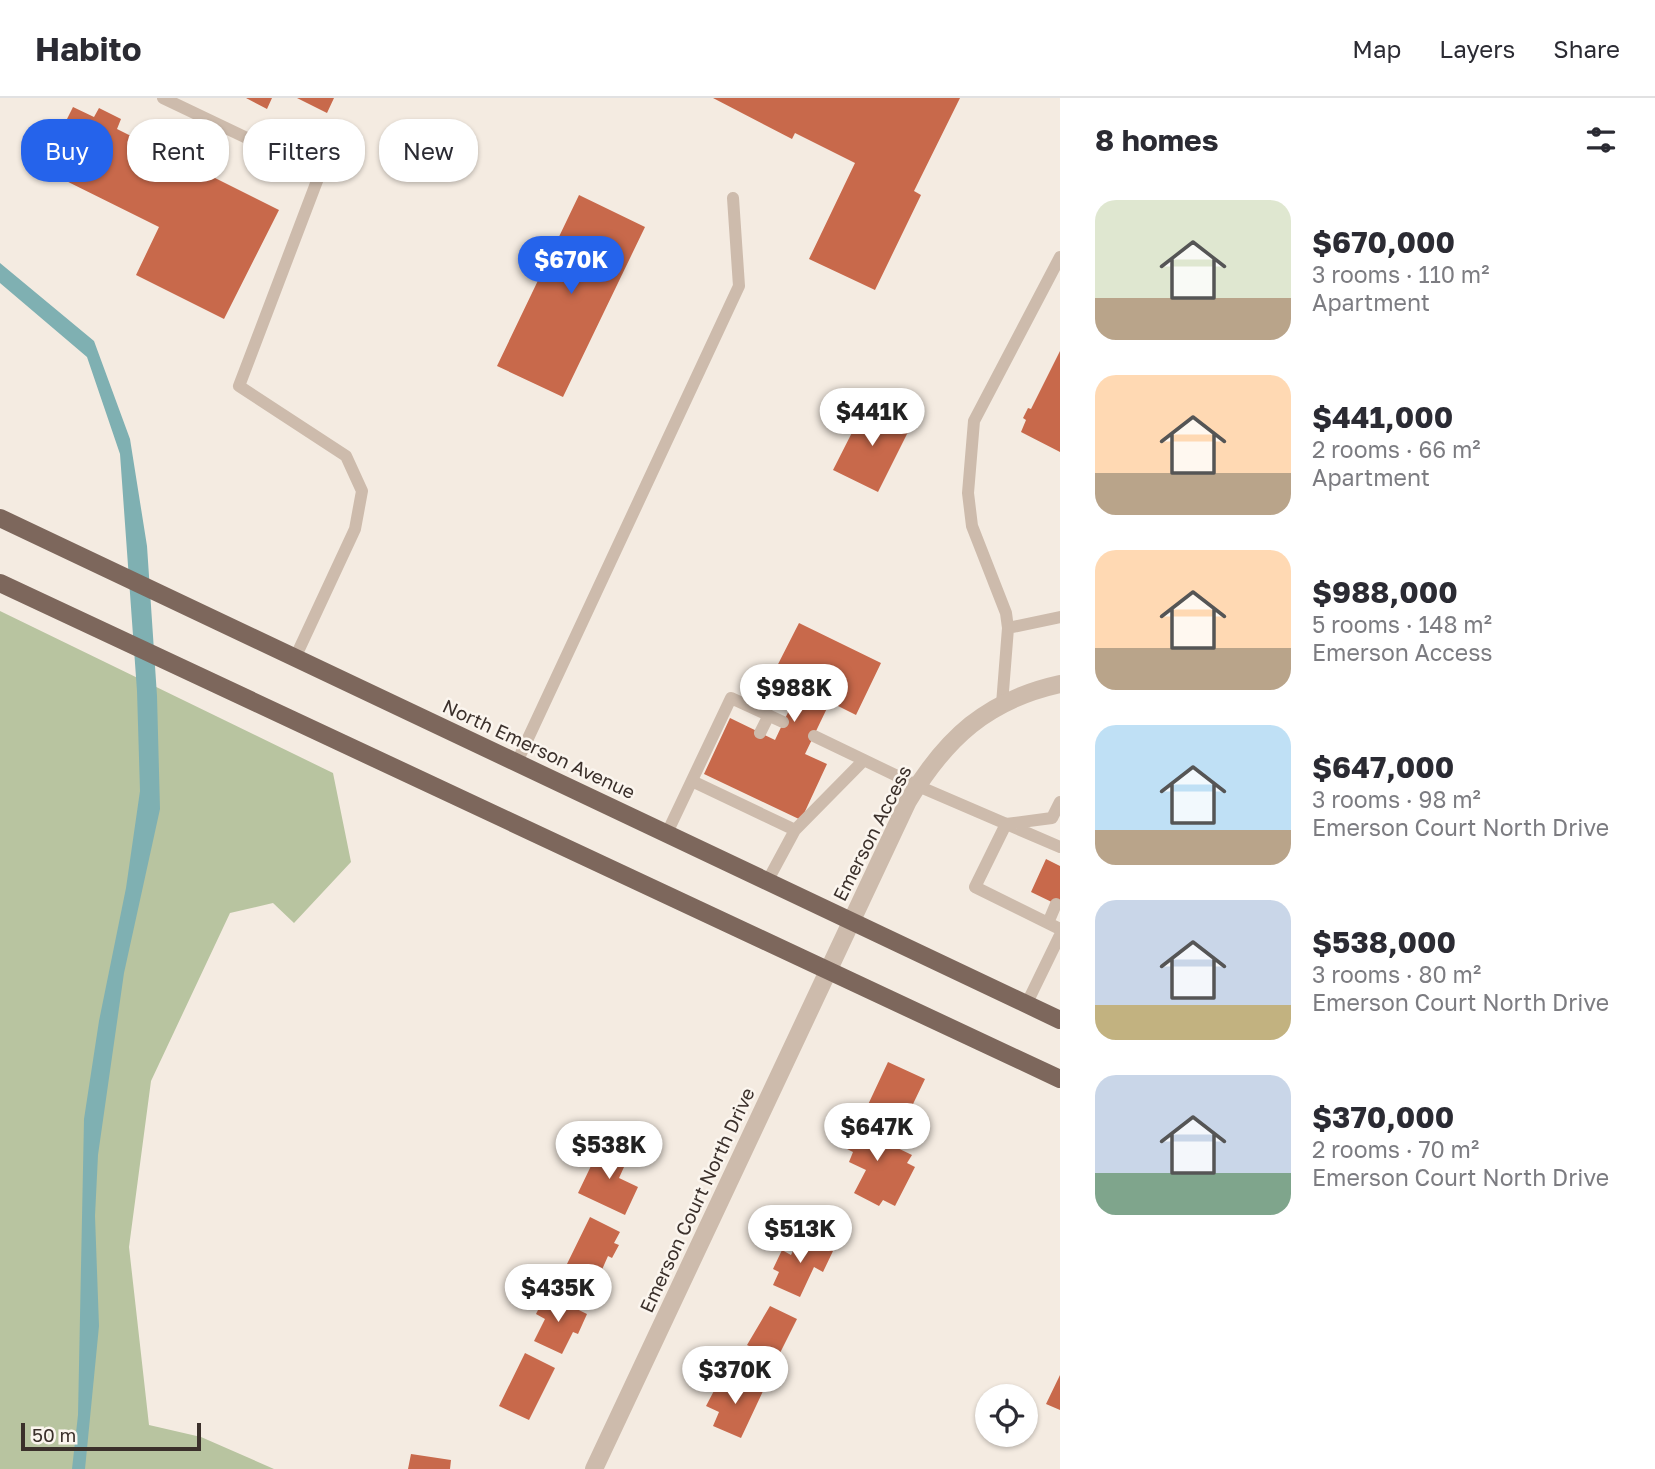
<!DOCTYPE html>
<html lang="en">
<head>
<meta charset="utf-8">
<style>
	body { margin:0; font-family:"Golos Text",sans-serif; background:#f7f7f7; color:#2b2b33; height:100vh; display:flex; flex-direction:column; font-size:26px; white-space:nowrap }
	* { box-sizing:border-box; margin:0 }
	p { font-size:23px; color:#7c7c81 }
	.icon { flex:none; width:38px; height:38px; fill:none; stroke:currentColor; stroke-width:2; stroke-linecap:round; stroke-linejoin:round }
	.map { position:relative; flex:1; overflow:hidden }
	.panel { display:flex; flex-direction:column; background:#fff; width:595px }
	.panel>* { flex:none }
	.hud { position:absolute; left:21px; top:21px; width:665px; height:63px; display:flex; gap:14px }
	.fabs { position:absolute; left:975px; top:1286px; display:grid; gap:14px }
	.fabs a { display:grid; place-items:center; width:63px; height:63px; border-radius:50%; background:#fff; box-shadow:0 2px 5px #0004; font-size:35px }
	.scale { position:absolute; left:21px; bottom:18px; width:180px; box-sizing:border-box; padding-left:7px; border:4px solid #3b302b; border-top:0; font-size:19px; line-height:24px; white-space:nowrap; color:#3b302b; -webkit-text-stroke:5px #fbf5ee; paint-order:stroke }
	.price { position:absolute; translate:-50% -60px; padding:0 16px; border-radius:24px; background:#fff; color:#222; font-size:23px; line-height:46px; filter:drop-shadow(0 2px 4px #0008) }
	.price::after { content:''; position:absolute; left:50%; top:42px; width:21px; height:16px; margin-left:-10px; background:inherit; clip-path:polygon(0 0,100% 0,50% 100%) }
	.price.current { background:#2563eb; color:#fff }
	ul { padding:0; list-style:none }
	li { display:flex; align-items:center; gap:21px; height:175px; padding:0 35px }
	li span { display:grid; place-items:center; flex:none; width:196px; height:140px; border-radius:21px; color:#555 }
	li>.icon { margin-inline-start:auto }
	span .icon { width:84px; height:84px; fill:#fffc; stroke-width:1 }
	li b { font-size:30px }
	h2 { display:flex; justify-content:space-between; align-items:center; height:84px; padding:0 35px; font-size:30px }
	.pill { padding:0 24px; border-radius:28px; background:#fff; box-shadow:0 2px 5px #0004; font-size:24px; line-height:63px }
	.pill.current { background:#2563eb; color:#fff }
	header { display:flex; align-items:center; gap:42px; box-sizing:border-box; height:98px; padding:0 35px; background:#fff; border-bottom:2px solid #e1e1e2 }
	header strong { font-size:33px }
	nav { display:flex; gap:38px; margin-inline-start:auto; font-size:24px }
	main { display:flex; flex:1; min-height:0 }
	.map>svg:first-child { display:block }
</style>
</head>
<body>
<header>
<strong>Habito</strong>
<nav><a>Map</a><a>Layers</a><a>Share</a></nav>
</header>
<main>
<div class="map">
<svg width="1060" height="1371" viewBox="0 0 1060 1371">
	<rect width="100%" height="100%" fill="#f4ebe1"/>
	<!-- green -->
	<path fill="#b8c4a0" d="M0 513 333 675 351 764 294 825 273 805 230 815 151 983 129 1149 149 1327 201 1339 274 1371H0Z"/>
	<!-- water -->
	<path fill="#7fb0b2" d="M0 165 94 243 130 341 147 448 157 598 160 711 124 875 98 1057 95 1118 99 1228 85 1371H72L78 1317 84 1021 99 923 126 790 140 693 137 593 120 356 87 259 0 185Z"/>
	<!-- building -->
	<path fill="#c8694b" d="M246 0H272L267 11Z
		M297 0H334L327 15Z
		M713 0H960L914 93 921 97 875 192 809 161 855 65 795 35 792 41Z
		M73 9 94 19 99 10 121 21 117 31 279 112 224 221 136 177 159 129 42 71Z
		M579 97 645 129 563 299 497 268Z
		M1060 253V354L1021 334 1026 322 1023 320 1028 310 1031 311Z
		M867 305 911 328 878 394 833 372Z
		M799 525 881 565 856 617 830 604 805 656 827 666 801 722 704 676 730 620 775 642 800 589 773 576Z
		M1046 761 1060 768V808L1031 794Z
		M888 964 925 981 902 1029 866 1011Z
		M851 1022 872 1026 887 1040 885 1044 912 1057 907 1065 915 1069 895 1108 883 1102 879 1108 854 1095 866 1072 849 1064 853 1054 839 1047Z
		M602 1045 629 1058 619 1080 638 1089 625 1117 578 1095Z
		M590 1119 620 1134 614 1145 619 1147 612 1160 608 1158 597 1183 566 1168Z
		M800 1138 833 1153 823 1174 814 1169 800 1199 773 1187 779 1174 773 1171 782 1152 791 1157Z
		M546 1196 587 1216 578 1236 573 1234 562 1256 534 1243 545 1221 536 1216Z
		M770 1208 797 1221 773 1269 747 1256 751 1249 747 1247Z
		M525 1255 555 1270 529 1322 499 1308Z
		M1060 1277V1312L1046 1306Z
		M736 1278 764 1291 741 1340 713 1328 719 1314 706 1308 717 1287 729 1292Z
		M411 1356 451 1362 450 1371H408Z"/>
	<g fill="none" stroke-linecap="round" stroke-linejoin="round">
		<!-- service -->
		<path stroke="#cdbbac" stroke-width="12" d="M163 0 320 75 239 288 346 358 362 393 355 431 295 560
			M1008 530 1060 519
			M1002 606 1008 530 1006 515 972 428 968 395 974 323 1060 159
			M760 635 769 617
			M814 638 918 688 1060 749
			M517 664 739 188 733 100
			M692 683 795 732 768 782
			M1006 726 975 789 1060 831
			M1006 726 1052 720 1060 704
			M795 732 864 662
			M667 735 731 600 783 624
			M1048 825 1056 806
			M1027 905 1060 837"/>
		<!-- minor -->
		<path stroke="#cdbbac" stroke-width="18" d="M594 1371 908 703C946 640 987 602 1060 586"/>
		<!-- primary -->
		<path stroke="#7d675c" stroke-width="18" d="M0 420 1060 922
			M0 485 1060 981"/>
	</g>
	<g text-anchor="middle" stroke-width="5" stroke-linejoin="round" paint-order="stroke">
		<!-- street labels -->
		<g font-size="19" fill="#3b302b" stroke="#fbf5ee">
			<text transform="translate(539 651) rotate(25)" y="7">North Emerson Avenue</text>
			<text transform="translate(872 735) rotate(-63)" y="7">Emerson Access</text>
			<text transform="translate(697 1102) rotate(-65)" y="7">Emerson Court North Drive</text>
		</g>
	</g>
</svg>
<div class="fabs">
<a><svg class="icon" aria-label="locate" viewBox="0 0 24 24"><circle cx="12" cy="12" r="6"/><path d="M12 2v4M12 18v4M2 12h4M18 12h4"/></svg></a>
</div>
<div class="scale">50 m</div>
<b class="price current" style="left:571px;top:198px">$670K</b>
<b class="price" style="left:872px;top:350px">$441K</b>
<b class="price" style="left:794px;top:626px">$988K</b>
<b class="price" style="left:877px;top:1065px">$647K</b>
<b class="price" style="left:609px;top:1083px">$538K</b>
<b class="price" style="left:800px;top:1167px">$513K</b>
<b class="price" style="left:558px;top:1226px">$435K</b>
<b class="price" style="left:735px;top:1308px">$370K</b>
<div class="hud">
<a class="pill current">Buy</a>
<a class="pill">Rent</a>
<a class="pill">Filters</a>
<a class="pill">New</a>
</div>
</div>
<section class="panel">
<h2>8 homes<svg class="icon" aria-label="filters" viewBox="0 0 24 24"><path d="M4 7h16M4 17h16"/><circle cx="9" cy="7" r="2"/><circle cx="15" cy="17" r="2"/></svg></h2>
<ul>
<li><span style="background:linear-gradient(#dfe7d0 70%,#b9a48a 0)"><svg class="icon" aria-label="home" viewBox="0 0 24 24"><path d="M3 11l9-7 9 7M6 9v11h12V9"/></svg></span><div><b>$670,000</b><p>3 rooms · 110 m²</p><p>Apartment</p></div></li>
<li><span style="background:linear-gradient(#ffd9b3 70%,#b9a48a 0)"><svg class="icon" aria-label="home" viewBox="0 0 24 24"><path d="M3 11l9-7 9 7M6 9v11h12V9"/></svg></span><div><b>$441,000</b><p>2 rooms · 66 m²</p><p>Apartment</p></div></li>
<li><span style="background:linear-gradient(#ffd9b3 70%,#b9a48a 0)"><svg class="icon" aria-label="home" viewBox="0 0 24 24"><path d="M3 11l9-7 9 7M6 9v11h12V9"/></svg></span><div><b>$988,000</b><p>5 rooms · 148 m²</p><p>Emerson Access</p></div></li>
<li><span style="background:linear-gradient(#bfe0f5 75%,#b9a48a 0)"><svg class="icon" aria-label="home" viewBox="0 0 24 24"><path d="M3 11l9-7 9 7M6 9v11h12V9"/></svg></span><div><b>$647,000</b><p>3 rooms · 98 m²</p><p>Emerson Court North Drive</p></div></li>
<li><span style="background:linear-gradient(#c9d6e8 75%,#c2b280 0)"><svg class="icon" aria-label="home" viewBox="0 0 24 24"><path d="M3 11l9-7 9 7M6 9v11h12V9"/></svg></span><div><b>$538,000</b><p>3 rooms · 80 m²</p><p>Emerson Court North Drive</p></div></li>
<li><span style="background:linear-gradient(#c9d6e8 70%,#7fa58c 0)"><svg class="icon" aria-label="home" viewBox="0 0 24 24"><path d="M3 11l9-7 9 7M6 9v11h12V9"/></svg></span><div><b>$370,000</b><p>2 rooms · 70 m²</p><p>Emerson Court North Drive</p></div></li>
</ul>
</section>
</main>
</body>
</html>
